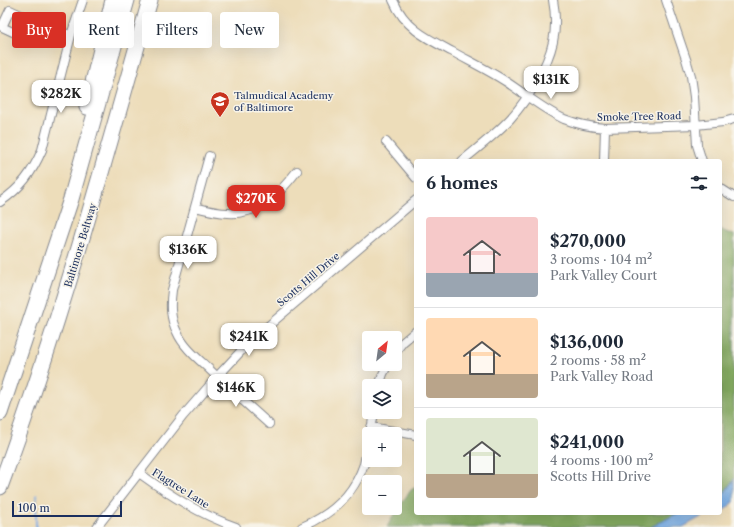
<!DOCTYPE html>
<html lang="en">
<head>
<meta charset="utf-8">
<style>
	body { margin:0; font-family:"Libre Caslon Text",serif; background:#f2f2f3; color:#1f2937; height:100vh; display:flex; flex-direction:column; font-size:15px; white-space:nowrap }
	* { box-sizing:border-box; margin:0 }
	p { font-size:13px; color:#747a83 }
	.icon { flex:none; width:22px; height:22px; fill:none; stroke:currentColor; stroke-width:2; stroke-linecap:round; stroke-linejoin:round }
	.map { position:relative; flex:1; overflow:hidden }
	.panel { position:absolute; left:414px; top:159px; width:308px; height:356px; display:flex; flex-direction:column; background:#fff; border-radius:4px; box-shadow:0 4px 16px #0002 }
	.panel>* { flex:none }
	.top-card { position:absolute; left:12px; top:12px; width:342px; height:36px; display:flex; gap:8px }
	.needle { width:26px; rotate:29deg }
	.buttons { position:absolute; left:362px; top:331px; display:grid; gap:8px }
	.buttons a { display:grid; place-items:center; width:40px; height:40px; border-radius:4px; background:#fff; box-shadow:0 4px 16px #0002; font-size:20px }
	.scale { position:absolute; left:12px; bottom:10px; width:110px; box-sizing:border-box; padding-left:4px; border:2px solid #1b2f5e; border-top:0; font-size:11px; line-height:14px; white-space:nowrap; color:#1b2f5e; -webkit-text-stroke:3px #f7f3e8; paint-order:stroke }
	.price { position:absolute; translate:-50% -34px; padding:0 9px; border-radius:8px; background:#fff; color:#222; font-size:13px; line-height:26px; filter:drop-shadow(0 1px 2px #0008) }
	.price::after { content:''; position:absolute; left:50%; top:24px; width:12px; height:9px; margin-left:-6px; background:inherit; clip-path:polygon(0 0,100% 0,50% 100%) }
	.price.active { background:#d93025; color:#fff }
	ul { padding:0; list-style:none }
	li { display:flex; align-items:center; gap:12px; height:100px; padding:0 12px }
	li+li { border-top:1px solid #e0e1e3 }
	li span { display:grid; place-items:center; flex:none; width:112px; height:80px; border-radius:4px; color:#555 }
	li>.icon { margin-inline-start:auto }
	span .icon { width:48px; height:48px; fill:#fffc; stroke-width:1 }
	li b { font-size:17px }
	h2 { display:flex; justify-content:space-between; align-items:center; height:48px; padding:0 12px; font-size:17px }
	.tag { padding:0 14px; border-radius:4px; background:#fff; box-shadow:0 4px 16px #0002; font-size:14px; line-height:36px }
	.tag.active { background:#d93025; color:#fff }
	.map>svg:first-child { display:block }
</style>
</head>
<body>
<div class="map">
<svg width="734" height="527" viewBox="0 0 734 527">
	<rect width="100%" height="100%" fill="#f7f3e8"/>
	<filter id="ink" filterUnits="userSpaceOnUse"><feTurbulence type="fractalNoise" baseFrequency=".025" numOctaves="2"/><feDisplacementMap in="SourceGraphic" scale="8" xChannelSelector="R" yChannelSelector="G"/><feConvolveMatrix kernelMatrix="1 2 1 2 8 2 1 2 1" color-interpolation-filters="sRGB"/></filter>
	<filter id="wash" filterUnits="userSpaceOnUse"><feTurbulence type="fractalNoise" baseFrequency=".012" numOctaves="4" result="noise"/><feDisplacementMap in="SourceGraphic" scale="16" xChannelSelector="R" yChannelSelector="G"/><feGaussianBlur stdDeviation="0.9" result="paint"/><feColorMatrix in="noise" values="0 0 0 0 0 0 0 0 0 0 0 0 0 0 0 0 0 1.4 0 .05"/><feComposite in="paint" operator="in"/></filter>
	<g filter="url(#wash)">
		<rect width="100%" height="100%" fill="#edddba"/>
		<!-- forest -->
		<path fill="#82a85e" stroke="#4e6c5e" d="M720 229 726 232 734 235V479L725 492 720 495Z
			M416 487V513H678L651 527H387L397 509 411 490Z"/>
		<!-- water -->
		<path fill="#77ace5" stroke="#496ea2" d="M734 479V502L723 511H720V495L725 492Z
			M678 513H715L703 516 683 527H651Z"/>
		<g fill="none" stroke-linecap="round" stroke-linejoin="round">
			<!-- stream -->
			<path stroke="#77ace5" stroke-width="2" d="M36 527V506L37 495"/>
		</g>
	</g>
	<g filter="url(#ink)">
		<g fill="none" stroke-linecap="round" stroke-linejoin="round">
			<defs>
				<path id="street" d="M393 0C405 28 426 38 451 51 469 61 488 70 505 81 524 93 542 109 564 119 577 124 591 127 605 128L696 125 723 122 734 119
					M666 0 686 59 691 76 694 97 697 145 702 161
					M25 17 17 34 2 27 10 10C30 19 50 30 71 35
					M386 142 416 178
					M209 156 172 290C170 305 170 318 177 332 183 346 196 357 207 367 227 387 248 405 269 424
					M462 161C479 147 496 134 510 119 521 107 529 95 537 81 552 54 559 32 553 0
					M604 161 605 128
					M720 188 734 197
					M0 202C21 188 32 173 42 150L71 35 83 0
					M195 207C206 210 217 213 228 213 260 215 279 194 297 171
					M395 352 403 342 416 331
					M379 386 383 374 388 364
					M371 427 416 435
					M371 431 374 412
					M139 473C171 496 199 514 236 527
					M97 527 183 416 217 377 242 350 267 327 416 200
					M302 527C331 515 354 494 364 464 366 456 367 447 369 439"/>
				<path id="highway" d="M87 107 113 0
					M0 413 71 199 127 0
					M0 487C59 327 104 164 150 0"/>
			</defs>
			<!-- street casing -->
			<use href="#street" stroke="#84868c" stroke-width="10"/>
			<!-- highway casing -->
			<use href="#highway" stroke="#84868c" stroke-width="17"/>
			<!-- street -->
			<use href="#street" stroke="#fff" stroke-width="8"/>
			<!-- highway -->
			<use href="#highway" stroke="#fff" stroke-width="15"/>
		</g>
	</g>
	<!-- icons -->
	<defs>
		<symbol id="school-pin" viewBox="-11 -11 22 30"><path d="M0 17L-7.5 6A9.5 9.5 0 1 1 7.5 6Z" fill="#c8321e" stroke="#f7f3e8"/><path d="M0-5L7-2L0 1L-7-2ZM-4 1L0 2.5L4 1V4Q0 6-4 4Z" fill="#fff"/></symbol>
	</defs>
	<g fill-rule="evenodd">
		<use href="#school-pin" x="209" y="90" width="22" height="30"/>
	</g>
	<g text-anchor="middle" stroke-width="3" stroke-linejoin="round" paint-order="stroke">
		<!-- poi labels -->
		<g font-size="10" fill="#1b2f5e" stroke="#f7f3e8" text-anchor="start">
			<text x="234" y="99">Talmudical Academy<tspan x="234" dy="12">of Baltimore</tspan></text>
		</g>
		<!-- street labels -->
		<g font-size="10" fill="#1b2f5e" stroke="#f7f3e8">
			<text transform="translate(639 116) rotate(-1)" y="4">Smoke Tree Road</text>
			<text transform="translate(80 245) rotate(-73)" y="4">Baltimore Beltway</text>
			<text transform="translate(308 279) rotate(-40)" y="4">Scotts Hill Drive</text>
			<text transform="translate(181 488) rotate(32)" y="4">Flagtree Lane</text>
		</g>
	</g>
</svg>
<div class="buttons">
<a><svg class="needle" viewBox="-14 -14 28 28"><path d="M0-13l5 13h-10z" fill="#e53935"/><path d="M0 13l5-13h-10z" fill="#747a83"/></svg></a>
<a><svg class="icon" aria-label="layers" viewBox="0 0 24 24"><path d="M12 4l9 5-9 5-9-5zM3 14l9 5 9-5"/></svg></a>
<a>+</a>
<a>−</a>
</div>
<div class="scale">100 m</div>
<b class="price" style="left:551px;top:100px">$131K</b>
<b class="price" style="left:61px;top:114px">$282K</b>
<b class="price active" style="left:256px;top:219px">$270K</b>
<b class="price" style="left:188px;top:270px">$136K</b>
<b class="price" style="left:249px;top:357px">$241K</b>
<b class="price" style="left:236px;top:408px">$146K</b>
<div class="top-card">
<a class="tag active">Buy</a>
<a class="tag">Rent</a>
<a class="tag">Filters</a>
<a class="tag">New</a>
</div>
<section class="panel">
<h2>6 homes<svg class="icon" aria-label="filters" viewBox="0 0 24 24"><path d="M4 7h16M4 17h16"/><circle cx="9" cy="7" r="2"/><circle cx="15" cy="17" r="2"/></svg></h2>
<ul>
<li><span style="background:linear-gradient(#f6c9c9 70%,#9aa5b1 0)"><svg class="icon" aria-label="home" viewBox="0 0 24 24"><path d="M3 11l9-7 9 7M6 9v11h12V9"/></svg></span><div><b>$270,000</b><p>3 rooms · 104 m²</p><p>Park Valley Court</p></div></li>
<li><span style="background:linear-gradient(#ffd9b3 70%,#b9a48a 0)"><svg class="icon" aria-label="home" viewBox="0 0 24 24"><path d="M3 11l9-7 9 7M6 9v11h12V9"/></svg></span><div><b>$136,000</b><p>2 rooms · 58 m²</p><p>Park Valley Road</p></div></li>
<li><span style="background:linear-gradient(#dfe7d0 70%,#b9a48a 0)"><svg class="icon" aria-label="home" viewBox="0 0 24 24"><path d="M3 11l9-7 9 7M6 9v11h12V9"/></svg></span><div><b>$241,000</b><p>4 rooms · 100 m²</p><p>Scotts Hill Drive</p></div></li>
</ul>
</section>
</div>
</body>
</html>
